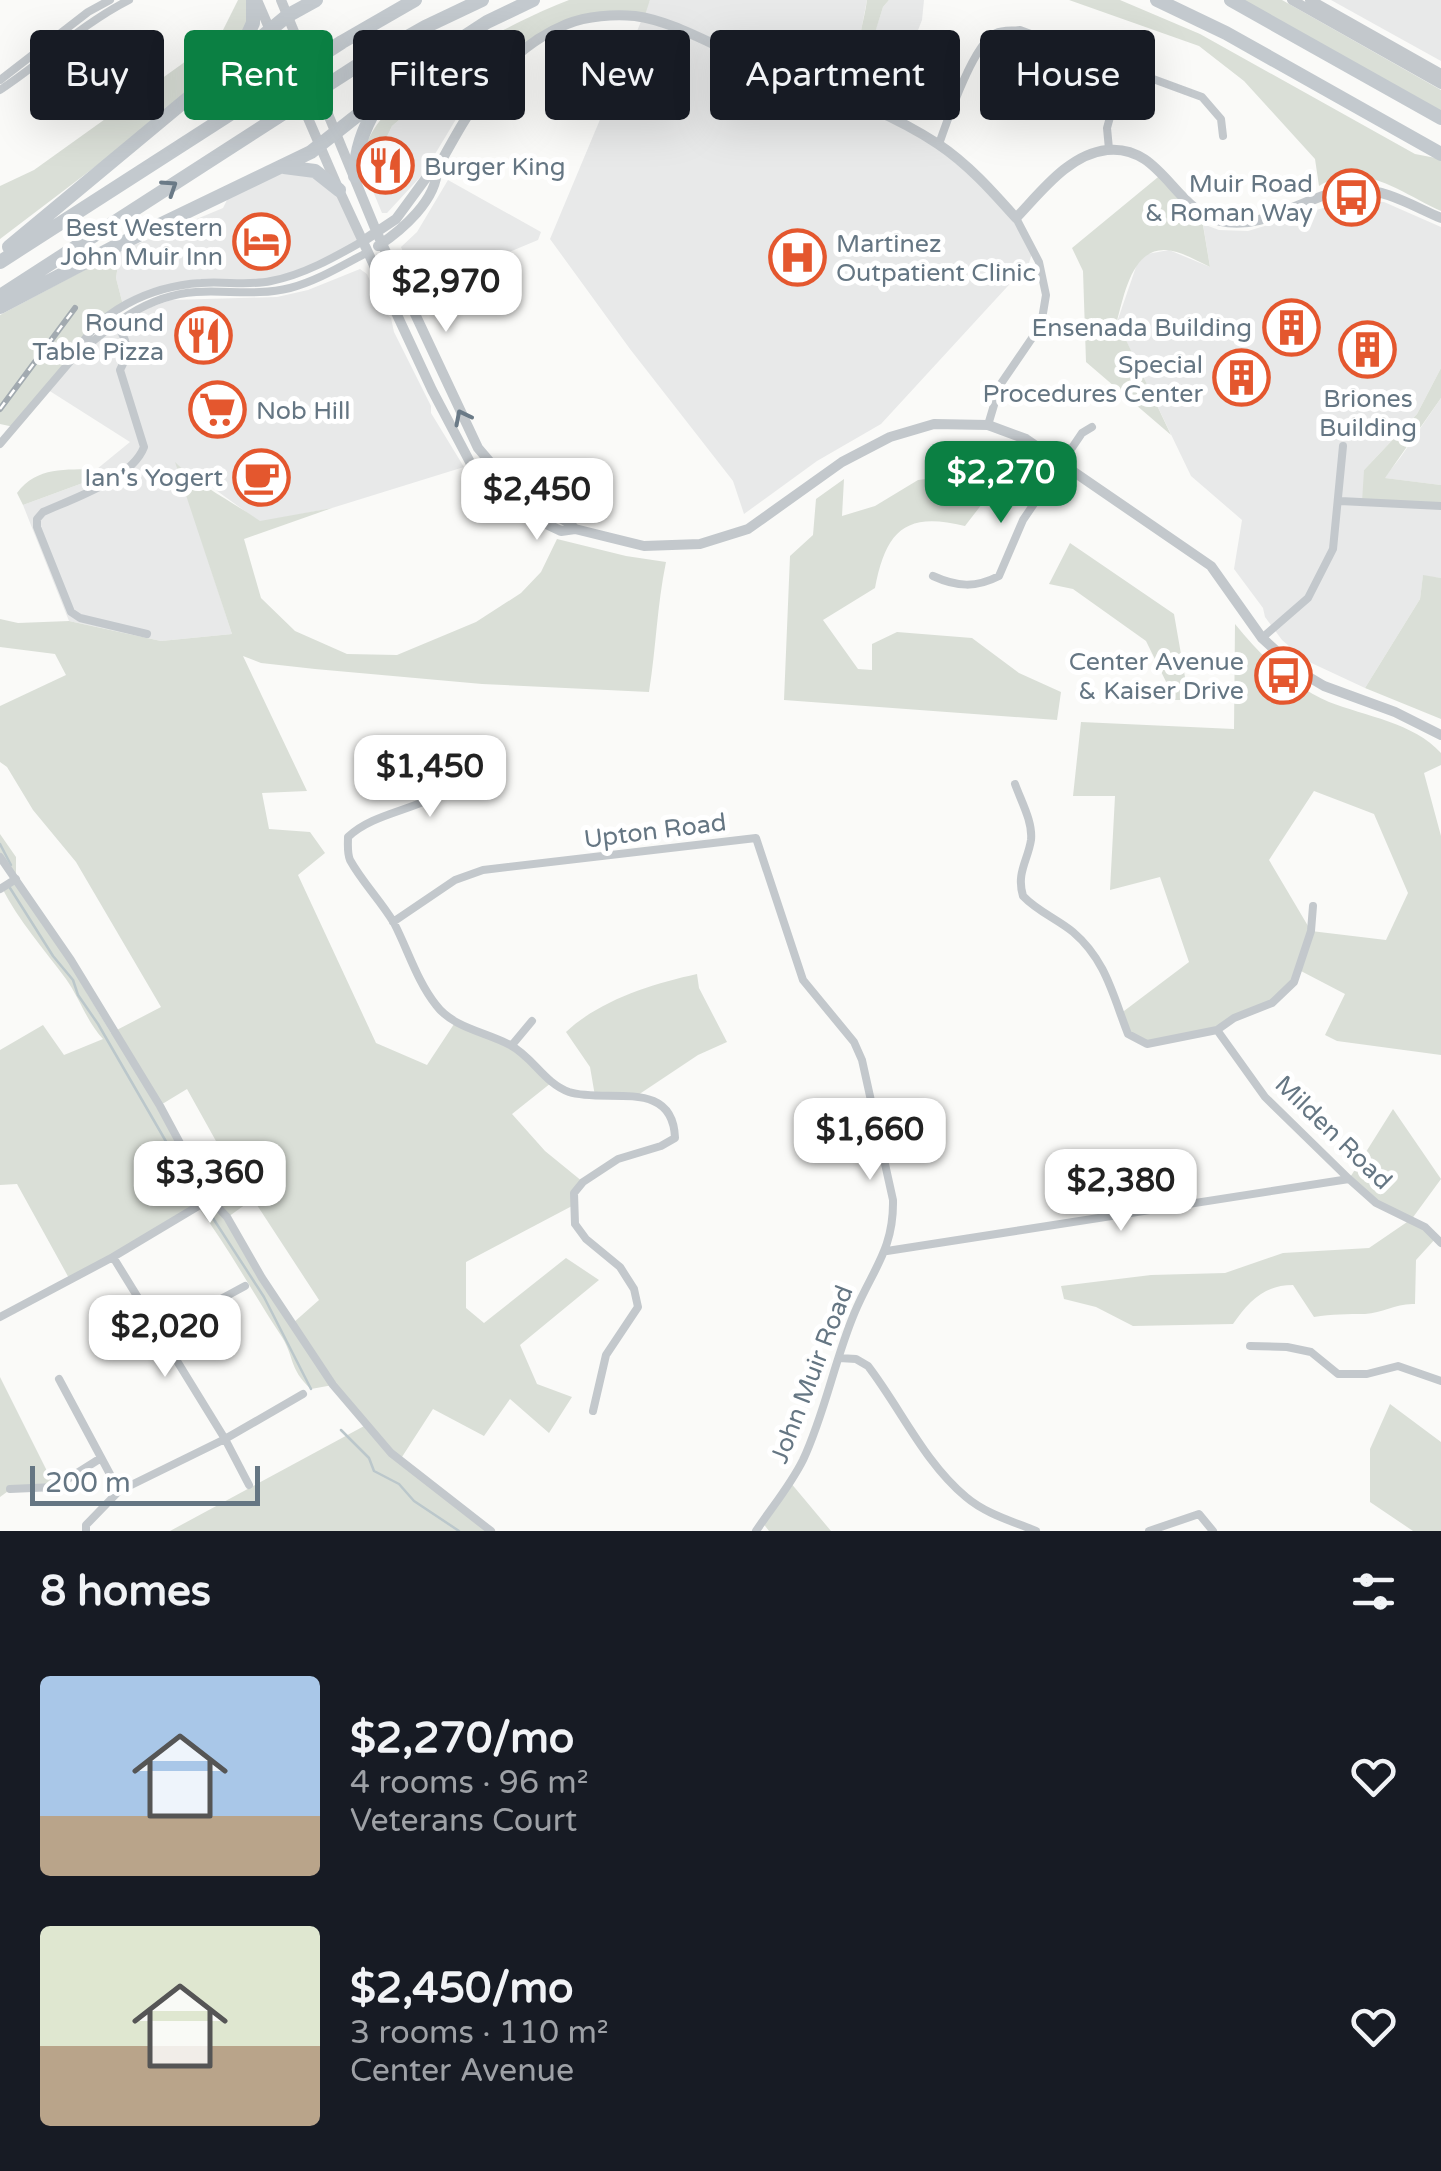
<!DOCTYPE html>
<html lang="en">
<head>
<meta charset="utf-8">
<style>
	body { margin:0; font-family:"Varela Round",sans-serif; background:#242831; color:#f1f3f6; height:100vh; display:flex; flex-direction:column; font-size:38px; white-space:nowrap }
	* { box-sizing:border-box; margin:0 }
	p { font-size:32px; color:#9ea1a6 }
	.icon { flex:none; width:55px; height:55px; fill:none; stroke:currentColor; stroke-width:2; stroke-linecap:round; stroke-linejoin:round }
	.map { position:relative; height:1531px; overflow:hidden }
	.details { display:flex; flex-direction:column; background:#171b24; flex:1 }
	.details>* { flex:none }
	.guide { position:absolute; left:30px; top:30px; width:1382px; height:90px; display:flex; gap:20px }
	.scale { position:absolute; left:30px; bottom:25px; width:230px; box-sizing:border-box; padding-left:10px; border:5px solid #657683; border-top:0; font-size:28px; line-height:35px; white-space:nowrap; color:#657683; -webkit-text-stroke:8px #fff; paint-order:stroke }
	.price { position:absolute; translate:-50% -85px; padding:0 22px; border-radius:20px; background:#fff; color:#222; font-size:32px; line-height:65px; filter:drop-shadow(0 2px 5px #0008) }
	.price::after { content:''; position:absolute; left:50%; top:60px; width:30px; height:22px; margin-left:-15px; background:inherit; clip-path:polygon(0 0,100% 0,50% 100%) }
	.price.active { background:#0b8043; color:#fff }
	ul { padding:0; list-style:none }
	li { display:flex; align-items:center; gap:30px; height:250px; padding:0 40px }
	li span { display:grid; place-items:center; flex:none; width:280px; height:200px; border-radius:10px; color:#555 }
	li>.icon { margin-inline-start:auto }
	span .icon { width:120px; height:120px; fill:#fffc; stroke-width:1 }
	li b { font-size:42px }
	h2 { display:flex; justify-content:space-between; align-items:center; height:120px; padding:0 40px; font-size:42px }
	.pill { padding:0 35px; border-radius:10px; background:#171b24; box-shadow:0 10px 40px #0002; font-size:35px; line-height:90px }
	.pill.active { background:#0b8043; color:#fff }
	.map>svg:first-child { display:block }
</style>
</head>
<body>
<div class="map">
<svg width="1441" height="1531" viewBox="0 0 1441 1531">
	<rect width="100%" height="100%" fill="#fafaf8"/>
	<!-- built -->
	<path fill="#e8e9e9" d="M650 0H867L858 46V61L863 68 883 7 889 0H924L922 20 885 114 939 144 1016 218 1033 250 1029 263 881 424 817 461 744 514 733 481 630 349 550 239Z
		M1331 0H1441V61L1385 30Z
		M459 69 479 81 423 174 387 213H382L365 172 371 170 392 126Z
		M283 167 330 181 363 241 342 253 269 282 179 285 123 305 116 278 120 251 223 208 232 190Z
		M448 180 541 232 538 240 419 290 401 247 417 232Z
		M1349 200 1384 202 1441 227V368L1417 414 1364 470 1441 506V578L1423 576 1420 599 1365 688 1305 660 1282 640 1265 617 1263 608 1234 569 1242 520 1191 476 1117 322 1137 264 1147 254 1169 250 1210 267 1203 224 1219 230 1248 231Z
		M360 269 367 274 384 312 391 318 394 332 431 406V413L464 467 332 508 260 522 213 488 190 477 177 464 232 634 161 641 69 621 23 505 91 480 97 469 130 442 45 388 90 343 143 310 171 300 277 297 308 290Z
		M1441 398V485L1384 478 1400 458Z"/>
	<!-- green -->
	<path fill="#dadfd7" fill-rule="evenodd" d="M238 0H253L237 59 0 239V186L34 170 182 64 223 30Z
		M569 0H650L644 18C627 18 606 15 589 19 548 29 510 53 483 83L459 69 392 126 371 170 365 172C346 103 516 20 569 0Z
		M867 0H889L883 7 864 68 860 67C855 44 864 23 867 0Z
		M1069 0H1120L1200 34 1415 154 1441 159V211C1401 193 1361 159 1319 186L1315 159 1244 81 1199 46Z
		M1231 0H1282L1441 90V118Z
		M1163 173 1201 213 1210 267C1197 261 1181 251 1166 250 1132 248 1124 296 1117 321L1171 435 1086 362 1083 271 1072 248Z
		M120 251 116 278 123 305 111 315 14 427 0 424V315Z
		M1441 368V398L1385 478 1441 485V506L1362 502 1364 470 1417 414Z
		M175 462C198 485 233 502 260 521L332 508 244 539 261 598 295 631 347 654 397 655 476 622 521 593 541 572 557 539 626 556 666 562C657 605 656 649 649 692L482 684 315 669 261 663 243 656 307 791 262 793 269 829 310 832 325 853 298 875 376 1043 427 1065 456 1021 512 1045 551 1083 512 1114 545 1151 583 1182 572 1206 466 1262V1308L484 1323 566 1258 599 1280 520 1345 537 1384 572 1397 549 1433 510 1399 484 1436 433 1409 400 1460 491 1531H170L366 1425 333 1385 311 1389C288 1368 295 1356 280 1334 252 1292 229 1248 198 1207L70 1280 17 1184 0 1185V1050L43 1025 64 1055 103 1039C87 1022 79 997 66 979 44 949 18 920 2 888L16 879 0 857V834L16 857V879L71 960 88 995 111 1033 161 1007 76 862 33 810 7 767 0 762V706L66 675 55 654 0 647V619L18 623 69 621 161 641 232 634ZM187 1089 236 1177 211 1198 159 1106ZM253 1199 319 1300 293 1323 228 1217Z
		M97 469 91 480 23 505 17 493C37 466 66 470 97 469Z
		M969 474 1002 478 965 526C905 511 886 531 875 588L823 620 858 669 872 670V644L897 632 972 638 1019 673 1061 692 1057 720 784 700 790 556 813 535 816 499 844 479 842 516 875 506 918 480Z
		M1070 543 1174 614 1189 700H1175L1146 641 1073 589 1049 584Z
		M1423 575 1441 578V719L1365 688 1420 599Z
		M1235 624C1262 657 1289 684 1329 702 1365 716 1414 723 1441 753V765L1424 773 1441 836V1055L1337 1041 1325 1035 1345 994 1299 970 1294 982 1272 1003 1217 1030 1147 1044 1128 1034 1120 1014 1189 962 1160 877 1110 890 1115 796H1073L1081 722 1234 729ZM1314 791 1374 814 1408 893 1386 940 1311 931 1269 860Z
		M697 974 699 988 727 1042 698 1055 635 1097 595 1096 590 1067 566 1032C600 1000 652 984 697 974Z
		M1393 1109 1441 1179 1411 1220 1436 1238 1416 1260 1415 1304C1396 1303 1383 1313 1365 1314 1348 1314 1332 1314 1314 1317L1293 1285C1264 1285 1249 1301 1233 1324L1133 1326 1096 1307 1064 1299 1061 1286 1151 1275 1225 1273 1283 1253 1369 1248 1410 1220 1376 1203 1349 1179Z
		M0 1377 55 1487 11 1489 0 1497Z
		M1390 1404 1441 1442V1531H1413L1370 1502V1449Z
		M790 1482 831 1531H769L762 1522Z"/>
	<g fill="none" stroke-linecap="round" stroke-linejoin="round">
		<!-- stream -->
		<path stroke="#bbc7cb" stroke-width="2.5" d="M0 844 11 865
			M10 888 53 956 73 980 78 995 98 1024 197 1195
			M209 1212 264 1297 311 1389
			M341 1430 369 1458 374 1471 399 1484 414 1501 459 1531"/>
		<!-- minor -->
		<path stroke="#c3c8cc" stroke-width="8" d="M0 80 88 12 110 0
			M0 90C44 61 82 24 129 0
			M939 144C947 121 974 42 996 33 1002 30 1013 31 1020 30L1202 97 1221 119 1223 136
			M1109 149 1107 128 1123 70
			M363 241C335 257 303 275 271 281 248 286 224 281 201 283 151 286 96 311 74 357 109 327 146 295 196 292 227 290 258 296 290 288 317 281 343 265 368 252
			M113 319C126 338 132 348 120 370L144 447C132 479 72 499 43 512L37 519V527L71 612 80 618 147 634
			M988 425 1000 385 1041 325 1046 295 1039 262 1016 218
			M0 444 74 357
			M1340 501 1441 506
			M933 576C957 587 976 588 999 576L1023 520 1082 433 1092 427
			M1262 638 1308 598 1333 549 1343 446
			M467 760C462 769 457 781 450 787 419 811 376 811 348 837 348 845 347 853 350 860 362 882 381 901 394 923 408 950 417 981 436 1005 453 1028 486 1032 510 1045 533 1057 544 1083 569 1092 606 1104 673 1077 675 1138L661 1146 618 1159 583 1182 574 1193 575 1224 586 1239 620 1267 634 1289 638 1307 606 1355 593 1411
			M1015 784C1021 801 1033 822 1031 840 1028 860 1016 873 1023 896 1037 911 1057 919 1073 932 1106 960 1113 996 1128 1034L1147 1044 1217 1030 1234 1018 1272 1003 1294 982 1311 931 1313 906
			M0 857 71 960 160 1106 210 1199 227 1217 262 1278 333 1385 391 1453 491 1531
			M0 889 16 879
			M393 922 455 880 483 870 756 838 803 980 854 1042 862 1060 893 1200C894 1250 872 1270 854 1314 834 1362 825 1413 803 1460 790 1486 772 1507 756 1531
			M1217 1030 1265 1097 1349 1179 1376 1203 1425 1227 1441 1243
			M512 1045 532 1021
			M887 1251 1349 1179
			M113 1257 225 1439 249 1485
			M0 1317 113 1257 210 1199
			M158 1333 245 1286
			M1250 1346 1287 1347 1311 1352 1338 1374H1367L1398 1366 1441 1381
			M839 1358 856 1359 868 1366C901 1409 924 1462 966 1497 986 1514 1012 1521 1036 1531
			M59 1379 119 1491
			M10 1489 55 1487 101 1458
			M86 1531V1525L119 1491 225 1439 303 1394
			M1149 1531 1199 1514 1213 1531"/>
		<!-- tertiary -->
		<path stroke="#c3c8cc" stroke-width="10" d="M257 0 339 190 432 390 471 464 510 507 561 531 575 529 644 546 700 544 748 529 842 462 890 437 934 424 988 425 1026 439 1211 566 1262 638 1297 670 1324 686 1395 712 1441 735
			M281 0 377 233 478 448 519 496 568 522 575 529
			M1292 0 1441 84
			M1310 0 1441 74
			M363 241 396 219 429 174 437 169C470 109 501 51 567 24 587 16 614 14 635 16 672 21 708 43 742 57 807 84 879 105 938 144 968 164 992 191 1016 218 1041 192 1069 154 1107 150 1161 144 1174 210 1220 221 1267 232 1308 192 1354 189 1383 188 1415 207 1441 218
			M378 246C402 230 437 200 437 169"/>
		<!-- motorway -->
		<path stroke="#c3c9ce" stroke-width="14" d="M1157 0 1226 33 1441 154
			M1231 0 1441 118
			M239 54 253 23V0
			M284 167 315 171 339 190
			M355 176C356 149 363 130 376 107
			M9 247 287 16 316 0
			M0 262 342 42 415 0
			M0 296 363 62 425 27 482 0
			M0 307 118 245 311 152 421 65 487 22 533 0"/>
		<defs>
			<path id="rail" d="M0 409 75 308"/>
		</defs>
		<!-- rail casing -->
		<use href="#rail" stroke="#a2aab0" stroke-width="6"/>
		<!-- rail -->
		<use href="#rail" stroke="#fff" stroke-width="2.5" stroke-dasharray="8" stroke-linecap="butt"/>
	</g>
	<!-- one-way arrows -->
	<defs><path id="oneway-chevron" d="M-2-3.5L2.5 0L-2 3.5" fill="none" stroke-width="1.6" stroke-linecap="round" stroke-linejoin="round" transform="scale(2.5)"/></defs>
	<g stroke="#6a7a87">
		<use href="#oneway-chevron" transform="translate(170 187) rotate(-33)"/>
		<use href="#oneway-chevron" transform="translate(462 417) rotate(-117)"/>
	</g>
	<!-- icons -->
	<defs>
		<symbol id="restaurant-ring" viewBox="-11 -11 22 22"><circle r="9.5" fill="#fff" stroke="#e4572e" stroke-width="1.5"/><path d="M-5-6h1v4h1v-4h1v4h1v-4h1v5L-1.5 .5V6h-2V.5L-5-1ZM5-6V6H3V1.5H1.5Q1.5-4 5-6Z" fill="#e4572e"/></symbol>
		<symbol id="bus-ring" viewBox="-11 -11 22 22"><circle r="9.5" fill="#fff" stroke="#e4572e" stroke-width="1.5"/><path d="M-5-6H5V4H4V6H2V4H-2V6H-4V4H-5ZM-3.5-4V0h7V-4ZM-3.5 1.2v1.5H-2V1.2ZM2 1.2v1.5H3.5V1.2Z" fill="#e4572e"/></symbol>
		<symbol id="hotel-ring" viewBox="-11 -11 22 22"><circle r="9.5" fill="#fff" stroke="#e4572e" stroke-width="1.5"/><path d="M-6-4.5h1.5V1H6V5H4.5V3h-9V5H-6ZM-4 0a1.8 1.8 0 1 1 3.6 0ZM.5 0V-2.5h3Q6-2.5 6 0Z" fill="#e4572e"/></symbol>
		<symbol id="hospital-ring" viewBox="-11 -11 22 22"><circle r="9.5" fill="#fff" stroke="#e4572e" stroke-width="1.5"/><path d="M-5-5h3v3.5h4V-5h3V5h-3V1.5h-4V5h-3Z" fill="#e4572e"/></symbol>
		<symbol id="building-ring" viewBox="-11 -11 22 22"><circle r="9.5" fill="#fff" stroke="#e4572e" stroke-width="1.5"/><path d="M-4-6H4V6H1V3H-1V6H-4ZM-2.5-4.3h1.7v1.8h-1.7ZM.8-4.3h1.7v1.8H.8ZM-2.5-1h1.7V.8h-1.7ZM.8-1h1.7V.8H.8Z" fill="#e4572e"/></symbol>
		<symbol id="supermarket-ring" viewBox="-11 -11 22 22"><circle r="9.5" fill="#fff" stroke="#e4572e" stroke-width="1.5"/><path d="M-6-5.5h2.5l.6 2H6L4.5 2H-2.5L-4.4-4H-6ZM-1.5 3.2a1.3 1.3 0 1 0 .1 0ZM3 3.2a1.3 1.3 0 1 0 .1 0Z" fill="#e4572e"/></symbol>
		<symbol id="cafe-ring" viewBox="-11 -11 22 22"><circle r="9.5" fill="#fff" stroke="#e4572e" stroke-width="1.5"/><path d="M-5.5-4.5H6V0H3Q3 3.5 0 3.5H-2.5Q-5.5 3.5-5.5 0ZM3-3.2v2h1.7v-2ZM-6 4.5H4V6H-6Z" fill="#e4572e"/></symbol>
	</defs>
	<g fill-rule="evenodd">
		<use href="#restaurant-ring" x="354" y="134" width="63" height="63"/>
		<use href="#bus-ring" x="1320" y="166" width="63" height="63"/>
		<use href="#hotel-ring" x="230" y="210" width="63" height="63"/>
		<use href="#hospital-ring" x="766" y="226" width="63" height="63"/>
		<use href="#building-ring" x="1260" y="296" width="63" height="63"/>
		<use href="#restaurant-ring" x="172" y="304" width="63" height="63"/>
		<use href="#building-ring" x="1336" y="318" width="63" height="63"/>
		<use href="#building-ring" x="1210" y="346" width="63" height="63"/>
		<use href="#supermarket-ring" x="186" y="378" width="63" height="63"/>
		<use href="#cafe-ring" x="230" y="446" width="63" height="63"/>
		<use href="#bus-ring" x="1252" y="644" width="63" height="63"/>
	</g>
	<g text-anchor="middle" stroke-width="10" stroke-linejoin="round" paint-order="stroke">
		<!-- poi labels -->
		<g font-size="25" fill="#657683" stroke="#fff" text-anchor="end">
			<text x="424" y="175" text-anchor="start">Burger King</text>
			<text x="1313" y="192">Muir Road<tspan x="1313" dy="29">&amp; Roman Way</tspan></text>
			<text x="223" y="236">Best Western<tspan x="223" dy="29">John Muir Inn</tspan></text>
			<text x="836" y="252" text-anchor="start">Martinez<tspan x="836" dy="29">Outpatient Clinic</tspan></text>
			<text x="164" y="331">Round<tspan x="164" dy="29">Table Pizza</tspan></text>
			<text x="1252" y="336">Ensenada Building</text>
			<text x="1203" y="373">Special<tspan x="1203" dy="29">Procedures Center</tspan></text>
			<text x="1368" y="407" text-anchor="middle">Briones<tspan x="1368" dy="29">Building</tspan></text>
			<text x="256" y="419" text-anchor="start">Nob Hill</text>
			<text x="223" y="486">Ian's Yogert</text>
			<text x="1244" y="670">Center Avenue<tspan x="1244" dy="29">&amp; Kaiser Drive</tspan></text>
		</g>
		<!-- street labels -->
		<g font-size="25" fill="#657683" stroke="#fff">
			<text transform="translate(655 830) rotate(-7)" y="9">Upton Road</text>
			<text transform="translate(1334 1132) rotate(44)" y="9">Milden Road</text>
			<text transform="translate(811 1374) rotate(-69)" y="9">John Muir Road</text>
		</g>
	</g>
</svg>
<div class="scale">200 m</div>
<b class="price" style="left:446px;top:335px">$2,970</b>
<b class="price active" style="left:1001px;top:526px">$2,270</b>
<b class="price" style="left:537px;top:543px">$2,450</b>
<b class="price" style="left:430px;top:820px">$1,450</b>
<b class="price" style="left:870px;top:1183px">$1,660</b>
<b class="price" style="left:210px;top:1226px">$3,360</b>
<b class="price" style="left:1121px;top:1234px">$2,380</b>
<b class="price" style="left:165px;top:1380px">$2,020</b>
<div class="guide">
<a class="pill">Buy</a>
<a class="pill active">Rent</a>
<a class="pill">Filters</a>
<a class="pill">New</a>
<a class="pill">Apartment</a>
<a class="pill">House</a>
</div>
</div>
<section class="details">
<h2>8 homes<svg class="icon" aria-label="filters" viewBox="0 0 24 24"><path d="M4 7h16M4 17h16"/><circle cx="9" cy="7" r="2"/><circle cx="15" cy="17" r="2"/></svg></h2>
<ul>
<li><span style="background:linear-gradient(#a9c7e8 70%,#b9a48a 0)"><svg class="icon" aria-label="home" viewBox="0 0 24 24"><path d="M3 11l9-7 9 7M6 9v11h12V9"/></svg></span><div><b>$2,270/mo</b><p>4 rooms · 96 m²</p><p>Veterans Court</p></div><svg class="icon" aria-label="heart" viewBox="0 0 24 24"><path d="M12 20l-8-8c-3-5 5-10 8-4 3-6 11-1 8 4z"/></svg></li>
<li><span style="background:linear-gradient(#dfe7d0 60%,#b9a48a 0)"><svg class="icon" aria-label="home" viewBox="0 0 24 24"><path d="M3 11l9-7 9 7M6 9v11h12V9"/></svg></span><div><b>$2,450/mo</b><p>3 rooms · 110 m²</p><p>Center Avenue</p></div><svg class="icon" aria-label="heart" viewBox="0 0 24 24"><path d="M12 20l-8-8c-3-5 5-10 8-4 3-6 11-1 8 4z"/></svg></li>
</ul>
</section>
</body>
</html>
